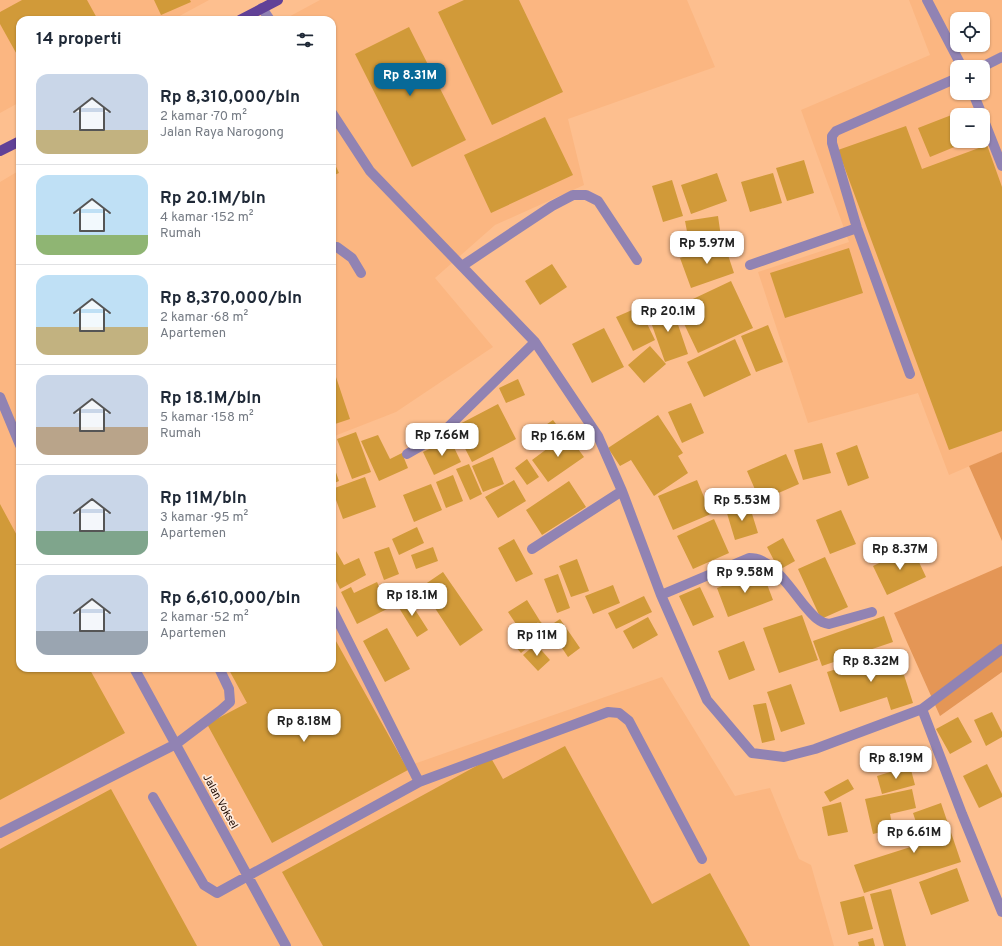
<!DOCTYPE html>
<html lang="id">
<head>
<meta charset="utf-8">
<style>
	body { margin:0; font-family:Overpass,sans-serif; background:#f6f6f7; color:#1f2937; height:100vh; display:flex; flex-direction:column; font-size:15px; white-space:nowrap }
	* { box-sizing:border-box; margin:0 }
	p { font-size:13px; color:#747a83 }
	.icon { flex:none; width:22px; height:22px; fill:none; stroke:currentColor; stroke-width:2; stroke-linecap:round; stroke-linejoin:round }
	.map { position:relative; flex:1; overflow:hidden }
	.side { position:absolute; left:16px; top:16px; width:320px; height:656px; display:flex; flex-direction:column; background:#fff; border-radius:12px; box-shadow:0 1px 3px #0004 }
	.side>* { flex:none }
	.fabs { position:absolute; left:950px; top:12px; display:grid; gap:8px }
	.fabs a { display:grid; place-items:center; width:40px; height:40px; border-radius:8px; background:#fff; box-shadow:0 1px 3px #0004; font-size:20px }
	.price { position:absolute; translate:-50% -34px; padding:0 9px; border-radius:8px; background:#fff; color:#222; font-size:13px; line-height:26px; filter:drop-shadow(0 1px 2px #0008) }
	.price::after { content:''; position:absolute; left:50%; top:24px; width:12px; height:9px; margin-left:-6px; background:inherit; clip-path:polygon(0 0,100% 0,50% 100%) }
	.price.on { background:#076998; color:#fff }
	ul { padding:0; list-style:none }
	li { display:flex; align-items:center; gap:12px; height:100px; padding:0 20px }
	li+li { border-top:1px solid #e0e1e3 }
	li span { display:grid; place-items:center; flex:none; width:112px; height:80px; border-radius:12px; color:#555 }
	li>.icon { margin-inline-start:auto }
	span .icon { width:48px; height:48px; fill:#fffc; stroke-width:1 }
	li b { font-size:17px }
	h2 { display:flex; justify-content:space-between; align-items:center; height:48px; padding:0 20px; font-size:17px }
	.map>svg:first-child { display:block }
</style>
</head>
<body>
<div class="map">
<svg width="1002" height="946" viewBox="0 0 1002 946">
	<rect width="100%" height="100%" fill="#fdbf8f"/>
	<!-- built -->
	<path fill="#fbb681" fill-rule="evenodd" d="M0 0H209L172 20H20V102L0 113Z
		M320 0H687L715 67 568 119 584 185 495 225 435 278 493 347 396 412 332 437V20H283Z
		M909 0H1002V452L949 475 918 393 808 423 758 272 849 242 801 110 930 55ZM957 19H983V45H957ZM957 67H983V93H957ZM957 115H983V141H957Z
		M20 170V668H332V612L411 765 662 677 735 796 770 788 799 859 811 865 834 946H0V182Z"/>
	<!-- green -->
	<path fill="#e49656" d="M1002 452V541L969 466Z
		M1002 566V672L940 716 894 613Z"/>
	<!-- building -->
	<path fill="#d19a39" d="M22 0H87L98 20H20V60L0 24V12Z
		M154 0H190L191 2 161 15Z
		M464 0H519L563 92 492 125 438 12Z
		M409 27 466 140 412 167 355 54Z
		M967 109 970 115H957V141H969L930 157 918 128Z
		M545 117 573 175 491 213 464 155Z
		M906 126 922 169 987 145 1002 187V431L949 450 838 150Z
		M332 158 339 173 332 176Z
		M804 160 814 193 787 201 776 168Z
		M717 173 727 201 691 214 681 185Z
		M773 173 782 203 750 212 741 182Z
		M672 180 683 216 663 222 652 186Z
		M718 216 721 237 689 242 685 221Z
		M724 243 734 273 691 288 680 258Z
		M849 248 863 293 785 318 770 273Z
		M552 264 567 287 540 305 525 281Z
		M731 281 753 328 698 353 676 307Z
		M671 304 688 354 665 362 647 311Z
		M639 307 655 340 633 351 616 317Z
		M768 325 783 362 756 372 741 336Z
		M604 328 624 367 592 383 572 344Z
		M735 339 751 375 704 397 687 362Z
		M650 346 666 364 644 383 628 365Z
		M332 365 350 419 332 425Z
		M518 379 525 395 506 403 499 388Z
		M691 403 704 433 682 443 668 412Z
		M498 404 516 439 472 462 454 427Z
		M658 415 683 453 678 456 688 473 654 496 631 460 620 466 608 448Z
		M553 420 562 432 546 443 537 431Z
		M356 432 371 472 352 479 337 439Z
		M567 434 584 457 548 482 532 460Z
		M378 435 390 459 402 453 408 468 379 481 361 441Z
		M450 439 461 462 434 475 423 452Z
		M822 443 831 473 803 480 794 450Z
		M857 445 869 478 848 486 836 453Z
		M786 454 799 484 760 501 747 471Z
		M493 457 504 484 483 492 472 466Z
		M527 459 539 477 527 485 515 468Z
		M332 461 339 481 332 484Z
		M469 464 482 494 470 500 456 469Z
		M453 475 463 501 446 508 436 482Z
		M365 477 376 507 343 519 332 489Z
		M514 480 526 501 498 518 485 497Z
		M697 480 711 514 673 530 658 496Z
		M569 481 586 507 542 535 526 510Z
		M431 484 442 510 414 522 403 495Z
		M0 504 20 541V668H89L125 733 0 800Z
		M749 504 758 533 735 540 726 510Z
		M841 510 856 544 830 554 816 520Z
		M714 519 729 553 693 569 677 536Z
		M417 527 424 543 399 555 392 539Z
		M783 538 795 561 779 570 767 547Z
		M514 539 533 574 516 582 498 548Z
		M389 547 399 574 384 580 374 552Z
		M433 547 438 561 416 569 411 555Z
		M912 547 926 577 887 595 873 566Z
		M336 551 344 565 359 558 366 575 340 589 332 573V553Z
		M825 557 848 607 821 619 798 569Z
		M577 559 589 591 571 597 559 566Z
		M762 571 773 600 728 617 717 588Z
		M443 572 483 630 460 646 421 587Z
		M558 574 570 608 557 613 544 579Z
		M377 582 389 608 357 624 341 592 351 587 354 593Z
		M613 585 620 603 593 614 585 596Z
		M700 587 714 617 693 626 679 596Z
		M644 596 652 612 616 629 608 613Z
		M407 597 428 630 417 637 396 603Z
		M527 600 540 621 548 630 521 653 513 644 540 621 522 633 508 612Z
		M802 615 818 660 779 673 763 628Z
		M884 616 893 642 822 666 813 641Z
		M648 617 658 635 633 649 623 631Z
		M560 619 580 648 568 657 548 627Z
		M387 628 410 669 385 682 363 641Z
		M332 634 408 770 272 843 207 724 247 703 228 668H332Z
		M744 641 755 670 729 680 718 651Z
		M536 644 550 660 538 671 523 655Z
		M896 650 913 703 891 710 887 697 840 712 827 672Z
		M791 684 805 724 781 732 767 692Z
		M766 703 775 740 762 743 753 705Z
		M992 712 1002 732V737L986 746 974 720Z
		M958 717 972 742 950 754 936 729Z
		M565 746 652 904 710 873 750 946H323L282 872 491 758 503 779Z
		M987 764 1002 794V797L979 808 963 776Z
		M910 766 915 785 882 794 877 776Z
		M848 779 854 789 830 802 824 792Z
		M111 789 197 946H0V849Z
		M912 789 916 808 890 814 893 829 873 834 865 799Z
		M841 802 848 832 828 836 822 807Z
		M941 803 961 862 864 893 854 865 923 843 913 813Z
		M957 868 969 901 931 915 919 882Z
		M891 889 906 946H884L870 894Z
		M864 896 873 929 848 935 840 902Z
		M873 938 875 946H859L858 942Z"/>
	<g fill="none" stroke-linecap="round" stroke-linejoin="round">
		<!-- minor -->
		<path stroke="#9183b3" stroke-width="10" d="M927 0 962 67
			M262 8 270 20
			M982 67 1002 57
			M973 93 982 115
			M332 113 370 171 535 342 598 436 622 491 661 595 707 700 752 753 784 757 815 749 922 709 1002 649
			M983 118 1002 166
			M332 247H337L352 258 361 273
			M750 265 857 228
			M462 266 552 206 573 195H586L598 201 637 260
			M910 374 857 228 832 143V136L836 131 957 78
			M0 397 20 445
			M407 454 440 435 535 342
			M532 549 622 491
			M661 595 749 558C755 558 759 559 764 562 777 568 795 594 804 605 812 614 817 622 829 624L872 612
			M332 609 419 782
			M134 668 286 946
			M922 709 962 814 1002 912
			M153 797 204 885 217 893 419 782 608 712 619 713 629 721 702 859
			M0 833 176 744 221 710 230 702 229 689 219 668"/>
		<!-- major -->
		<path stroke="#614197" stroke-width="10" d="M240 20 278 0
			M0 151 20 141"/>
	</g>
	<g text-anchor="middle" stroke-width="3.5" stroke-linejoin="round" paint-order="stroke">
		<!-- street labels -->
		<g font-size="11" fill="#1f0a00" stroke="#feeadc">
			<text transform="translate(221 801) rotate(61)" y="4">Jalan Voksel</text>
		</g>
	</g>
</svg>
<div class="fabs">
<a><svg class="icon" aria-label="locate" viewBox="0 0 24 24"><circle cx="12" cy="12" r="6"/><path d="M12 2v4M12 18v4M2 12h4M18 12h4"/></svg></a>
<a>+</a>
<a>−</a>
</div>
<b class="price on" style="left:410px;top:97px">Rp 8.31M</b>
<b class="price" style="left:707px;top:265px">Rp 5.97M</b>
<b class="price" style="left:668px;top:333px">Rp 20.1M</b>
<b class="price" style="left:442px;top:457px">Rp 7.66M</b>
<b class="price" style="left:558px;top:458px">Rp 16.6M</b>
<b class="price" style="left:742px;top:522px">Rp 5.53M</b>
<b class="price" style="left:900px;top:571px">Rp 8.37M</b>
<b class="price" style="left:745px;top:594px">Rp 9.58M</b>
<b class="price" style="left:412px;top:617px">Rp 18.1M</b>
<b class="price" style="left:537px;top:657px">Rp 11M</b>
<b class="price" style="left:871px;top:683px">Rp 8.32M</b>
<b class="price" style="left:304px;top:743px">Rp 8.18M</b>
<b class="price" style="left:896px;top:780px">Rp 8.19M</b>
<b class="price" style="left:914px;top:854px">Rp 6.61M</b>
<section class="side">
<h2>14 properti<svg class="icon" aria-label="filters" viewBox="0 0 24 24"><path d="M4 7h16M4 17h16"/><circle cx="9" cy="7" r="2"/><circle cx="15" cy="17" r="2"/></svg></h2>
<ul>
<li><span style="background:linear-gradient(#c9d6e8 70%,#c2b280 0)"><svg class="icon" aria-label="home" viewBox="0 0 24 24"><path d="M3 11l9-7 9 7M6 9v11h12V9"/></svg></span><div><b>Rp 8,310,000/bln</b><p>2 kamar · 70 m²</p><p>Jalan Raya Narogong</p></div></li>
<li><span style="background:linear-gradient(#bfe0f5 75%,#8fb573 0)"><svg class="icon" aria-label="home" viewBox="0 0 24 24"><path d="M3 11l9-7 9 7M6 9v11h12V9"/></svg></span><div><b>Rp 20.1M/bln</b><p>4 kamar · 152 m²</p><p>Rumah</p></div></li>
<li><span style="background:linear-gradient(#bfe0f5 65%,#c2b280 0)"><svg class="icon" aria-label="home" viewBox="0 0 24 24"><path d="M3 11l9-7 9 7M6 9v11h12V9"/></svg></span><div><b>Rp 8,370,000/bln</b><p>2 kamar · 68 m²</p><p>Apartemen</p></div></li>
<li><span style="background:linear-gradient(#c9d6e8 65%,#b9a48a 0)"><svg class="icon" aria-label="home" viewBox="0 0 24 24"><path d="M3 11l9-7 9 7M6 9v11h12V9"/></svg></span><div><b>Rp 18.1M/bln</b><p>5 kamar · 158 m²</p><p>Rumah</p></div></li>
<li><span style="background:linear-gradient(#c9d6e8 70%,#7fa58c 0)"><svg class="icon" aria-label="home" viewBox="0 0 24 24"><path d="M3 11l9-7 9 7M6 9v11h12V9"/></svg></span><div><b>Rp 11M/bln</b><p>3 kamar · 95 m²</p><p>Apartemen</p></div></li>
<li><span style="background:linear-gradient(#c9d6e8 70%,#9aa5b1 0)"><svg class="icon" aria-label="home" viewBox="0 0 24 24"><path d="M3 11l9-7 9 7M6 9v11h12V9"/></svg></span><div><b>Rp 6,610,000/bln</b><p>2 kamar · 52 m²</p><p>Apartemen</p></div></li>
</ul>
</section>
</div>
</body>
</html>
